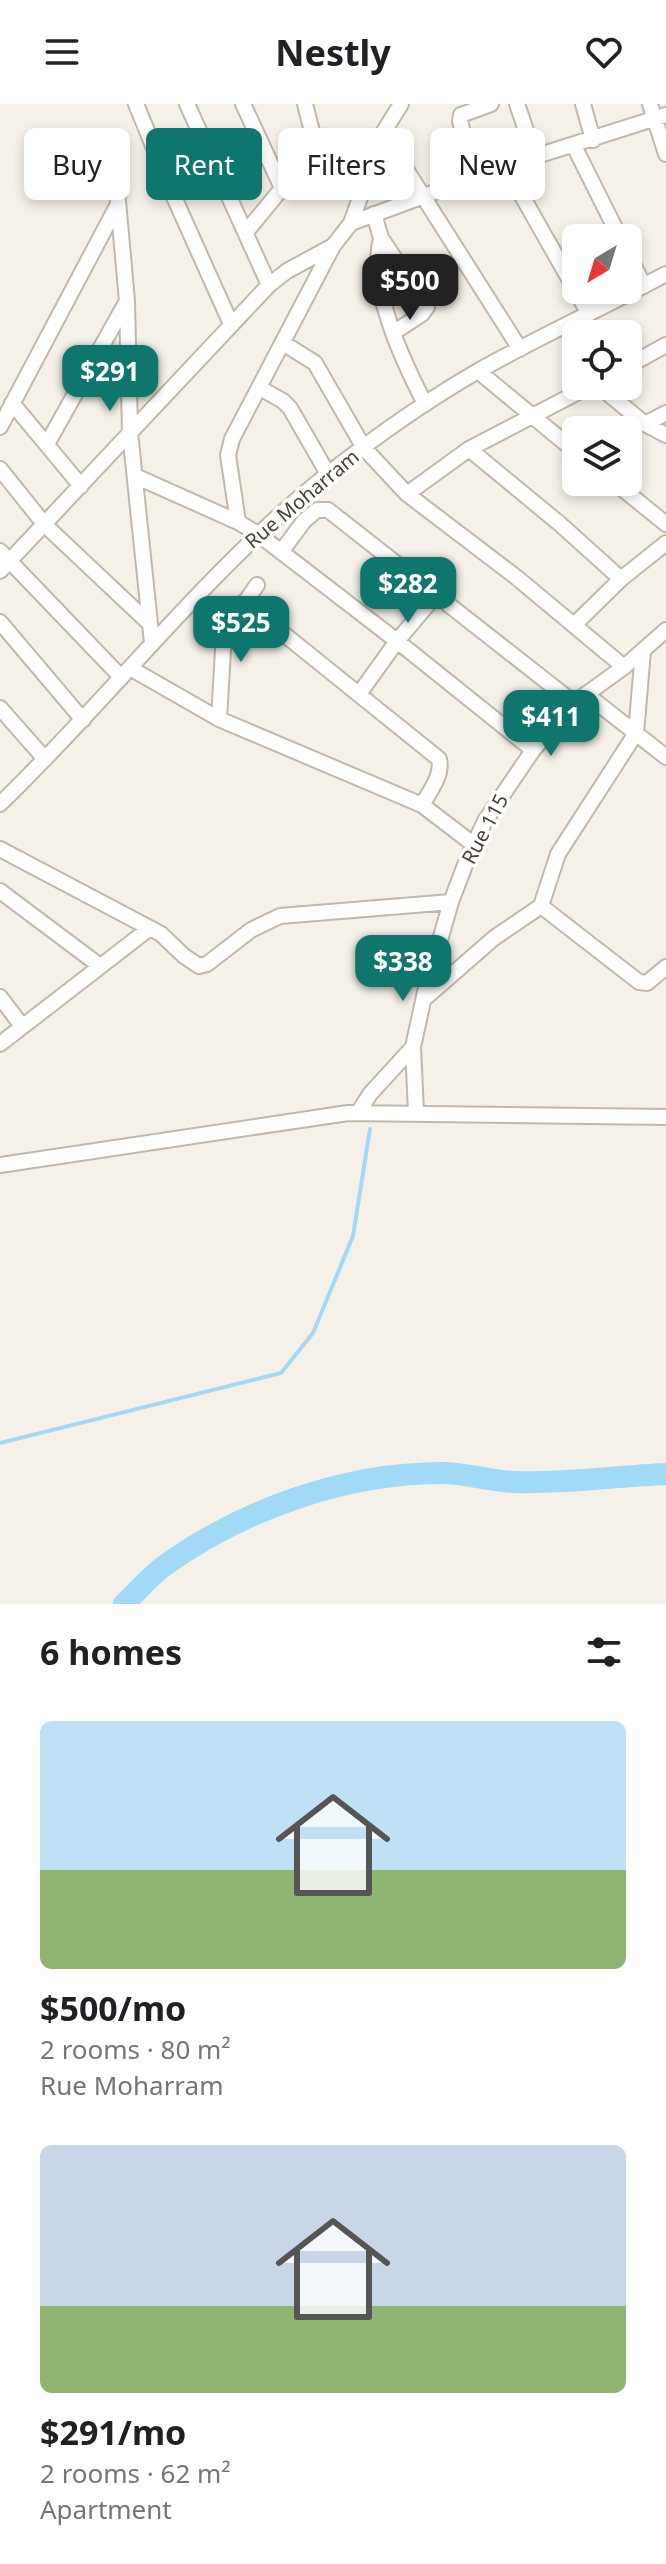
<!DOCTYPE html>
<html lang="en">
<head>
<meta charset="utf-8">
<style>
	body { margin:0; font-family:"Noto Sans",sans-serif; background:#f6f6f6; color:#202124; height:100vh; display:flex; flex-direction:column; font-size:30px; white-space:nowrap }
	* { box-sizing:border-box; margin:0 }
	p { font-size:26px; color:#757577 }
	.icon { flex:none; width:44px; height:44px; fill:none; stroke:currentColor; stroke-width:2; stroke-linecap:round; stroke-linejoin:round }
	.map { position:relative; height:1500px; overflow:hidden }
	.drawer { display:flex; flex-direction:column; background:#fff; flex:1 }
	.drawer>* { flex:none }
	.hud { position:absolute; left:24px; top:24px; width:618px; height:72px; display:flex; gap:16px }
	.needle { width:52px; rotate:218deg }
	.controls { position:absolute; left:562px; top:120px; display:grid; gap:16px }
	.controls a { display:grid; place-items:center; width:80px; height:80px; border-radius:12px; background:#fff; box-shadow:0 4px 12px #0003; font-size:40px }
	.price { position:absolute; translate:-50% -68px; padding:0 18px; border-radius:16px; background:#0f766e; color:#fff; font-size:26px; line-height:52px; filter:drop-shadow(0 2px 4px #0008) }
	.price::after { content:''; position:absolute; left:50%; top:48px; width:24px; height:18px; margin-left:-12px; background:inherit; clip-path:polygon(0 0,100% 0,50% 100%) }
	.price.on { background:#222; color:#fff }
	ul { padding:0; list-style:none }
	li { display:grid; align-content:center; gap:16px; height:424px; padding:0 40px }
	li span { display:grid; place-items:center; height:248px; border-radius:12px; color:#555 }
	li>.icon { margin-inline-start:auto }
	span .icon { width:144px; height:144px; fill:#fffc; stroke-width:1 }
	li b { font-size:34px }
	h2 { display:flex; justify-content:space-between; align-items:center; height:96px; padding:0 40px; font-size:34px }
	.chip { padding:0 28px; border-radius:12px; background:#fff; box-shadow:0 4px 12px #0003; font-size:28px; line-height:72px }
	.chip.on { background:#0f766e; color:#fff }
	header { display:flex; justify-content:space-between; align-items:center; height:104px; padding:0 40px; background:#fff; font-size:36px; font-weight:700 }
	.map>svg:first-child { display:block }
</style>
</head>
<body>
<header><svg class="icon" aria-label="menu" viewBox="0 0 24 24"><path d="M4 6h16M4 12h16M4 18h16"/></svg>Nestly<svg class="icon" aria-label="heart" viewBox="0 0 24 24"><path d="M12 20l-8-8c-3-5 5-10 8-4 3-6 11-1 8 4z"/></svg></header>
<div class="map">
<svg width="666" height="1500" viewBox="0 0 666 1500">
	<rect width="100%" height="100%" fill="#f5f1e9"/>
	<g fill="none" stroke-linecap="round" stroke-linejoin="round">
		<!-- stream -->
		<path stroke="#a1daf6" stroke-width="4" d="M0 1339 281 1269 313 1229 353 1132 370 1025"/>
		<!-- river -->
		<path stroke="#a1daf6" stroke-width="22" d="M124 1500C137 1488 149 1473 164 1462 242 1406 344 1369 442 1369 466 1369 490 1377 514 1378 564 1380 616 1372 666 1370"/>
		<defs>
			<path id="street" d="M136 0 174 93 231 220
				M187 0 269 181
				M243 0 282 84
				M517 0 535 53
				M583 0 593 36
				M650 0 666 50
				M383 29 520 245
				M574 42 620 134
				M505 62 589 210
				M475 73 460 17 461 11 491 0
				M116 75 127 197 130 328 152 539
				M374 110 381 134 427 203 422 210 393 229
				M351 119 505 62 666 11
				M246 128 316 43 305 0
				M381 134C368 184 402 255 425 300
				M628 150 644 182
				M283 239 315 259 364 344 407 390 516 473 624 563
				M628 262 666 241
				M478 267 576 348
				M599 282 645 320 666 331
				M260 284 283 297 290 304 328 370
				M12 299 81 382
				M645 320 666 309
				M0 323 117 102
				M47 340 127 197
				M469 345 560 420 621 475
				M0 365 45 421 150 520
				M135 372 238 418 258 430 397 537 533 646
				M614 378 666 420
				M407 390 469 345 590 282
				M238 418 228 351 232 335 333 142 351 119 383 29 401 0
				M0 447 121 573
				M281 448 304 417 317 406H328L574 599
				M0 467 269 181 287 167 333 142
				M244 498 439 655C443 671 430 687 422 701
				M0 518 83 616
				M574 521 621 475 666 439
				M130 564 219 615 422 701 473 740
				M359 590 397 537 436 491
				M586 590 666 653
				M0 604 45 655
				M219 615 224 529 257 481
				M0 700C112 592 206 467 328 370 375 333 426 297 478 267 539 233 604 203 666 170
				M0 745 161 830 184 852 199 862 207 860 251 826 280 812 451 798
				M0 787 100 862
				M541 802 639 878 647 879 666 863
				M0 893 22 922
				M424 895 494 834 541 802 558 750 636 629 643 547
				M0 940 150 824
				M416 1008 413 943 425 888 451 798 468 753 485 717 533 646 574 599 624 563 666 526
				M358 1009 370 990 413 943
				M0 1061 348 1009 666 1013"/>
		</defs>
		<!-- street casing -->
		<use href="#street" stroke="#c2b8aa" stroke-width="18"/>
		<!-- street -->
		<use href="#street" stroke="#fff" stroke-width="14"/>
	</g>
	<g text-anchor="middle" stroke-width="7" stroke-linejoin="round" paint-order="stroke">
		<!-- street labels -->
		<g font-size="20" fill="#4a4136" stroke="#fff">
			<text transform="translate(302 395) rotate(-40)" y="7">Rue Moharram</text>
			<text transform="translate(485 725) rotate(-62)" y="7">Rue 115</text>
		</g>
	</g>
</svg>
<div class="controls">
<a><svg class="needle" viewBox="-14 -14 28 28"><path d="M0-13l5 13h-10z" fill="#e53935"/><path d="M0 13l5-13h-10z" fill="#757577"/></svg></a>
<a><svg class="icon" aria-label="locate" viewBox="0 0 24 24"><circle cx="12" cy="12" r="6"/><path d="M12 2v4M12 18v4M2 12h4M18 12h4"/></svg></a>
<a><svg class="icon" aria-label="layers" viewBox="0 0 24 24"><path d="M12 4l9 5-9 5-9-5zM3 14l9 5 9-5"/></svg></a>
</div>
<b class="price on" style="left:410px;top:218px">$500</b>
<b class="price" style="left:110px;top:309px">$291</b>
<b class="price" style="left:408px;top:521px">$282</b>
<b class="price" style="left:241px;top:560px">$525</b>
<b class="price" style="left:551px;top:654px">$411</b>
<b class="price" style="left:403px;top:899px">$338</b>
<div class="hud">
<a class="chip">Buy</a>
<a class="chip on">Rent</a>
<a class="chip">Filters</a>
<a class="chip">New</a>
</div>
</div>
<section class="drawer">
<h2>6 homes<svg class="icon" aria-label="filters" viewBox="0 0 24 24"><path d="M4 7h16M4 17h16"/><circle cx="9" cy="7" r="2"/><circle cx="15" cy="17" r="2"/></svg></h2>
<ul>
<li><span style="background:linear-gradient(#bfe0f5 60%,#8fb573 0)"><svg class="icon" aria-label="home" viewBox="0 0 24 24"><path d="M3 11l9-7 9 7M6 9v11h12V9"/></svg></span><div><b>$500/mo</b><p>2 rooms · 80 m²</p><p>Rue Moharram</p></div></li>
<li><span style="background:linear-gradient(#c9d6e8 65%,#8fb573 0)"><svg class="icon" aria-label="home" viewBox="0 0 24 24"><path d="M3 11l9-7 9 7M6 9v11h12V9"/></svg></span><div><b>$291/mo</b><p>2 rooms · 62 m²</p><p>Apartment</p></div></li>
</ul>
</section>
</body>
</html>
